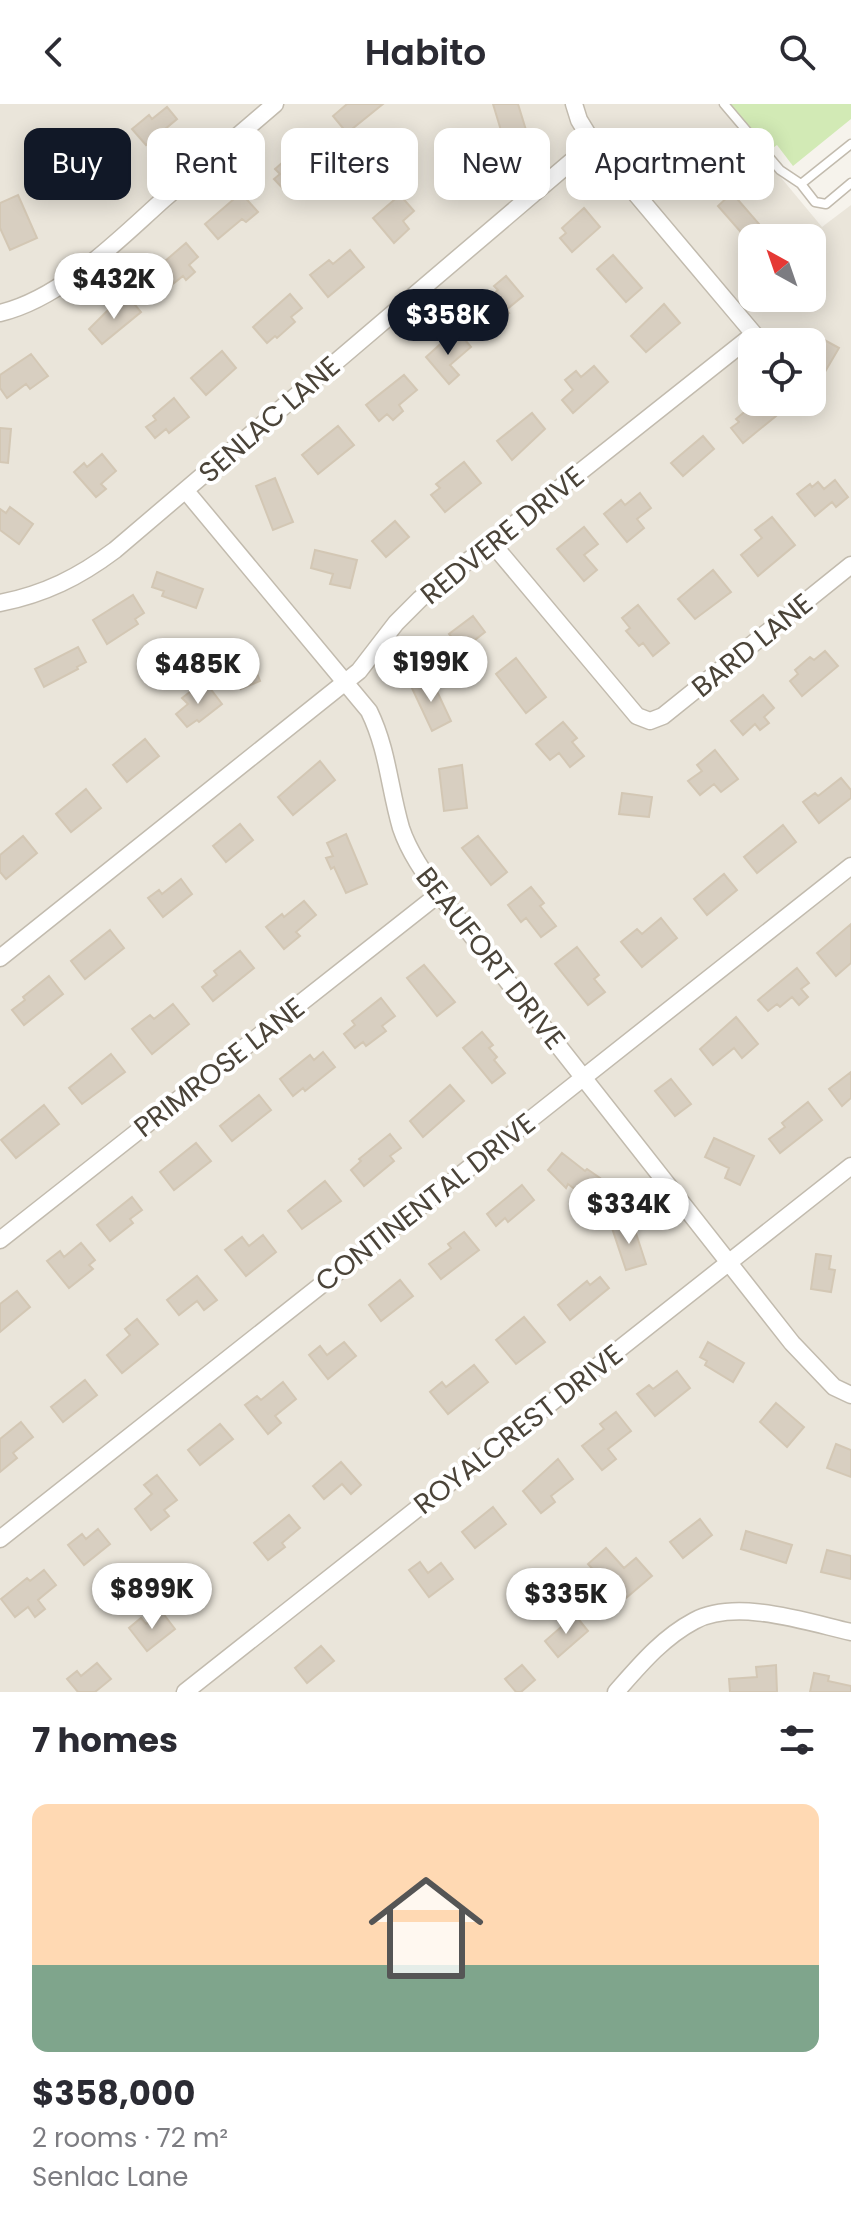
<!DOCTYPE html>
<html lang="en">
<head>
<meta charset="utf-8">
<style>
	body { margin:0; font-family:Poppins,sans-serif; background:#f7f7f7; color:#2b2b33; height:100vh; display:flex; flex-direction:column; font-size:30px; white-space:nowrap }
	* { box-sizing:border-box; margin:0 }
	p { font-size:26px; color:#7c7c81 }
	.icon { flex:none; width:44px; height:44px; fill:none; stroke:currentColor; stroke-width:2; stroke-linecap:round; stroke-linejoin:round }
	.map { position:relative; height:1588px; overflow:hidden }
	.panel { display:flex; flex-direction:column; background:#fff; flex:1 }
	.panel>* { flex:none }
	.banner { position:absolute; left:24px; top:24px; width:804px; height:72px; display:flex; gap:16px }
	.needle { width:52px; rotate:320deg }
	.fabs { position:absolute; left:738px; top:120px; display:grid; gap:16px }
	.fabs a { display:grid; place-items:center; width:88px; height:88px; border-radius:16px; background:#fff; box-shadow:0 4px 20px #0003; font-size:40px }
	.price { position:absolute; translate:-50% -68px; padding:0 18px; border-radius:28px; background:#fff; color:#222; font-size:26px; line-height:52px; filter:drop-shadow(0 2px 4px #0008) }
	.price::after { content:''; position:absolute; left:50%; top:48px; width:24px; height:18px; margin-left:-12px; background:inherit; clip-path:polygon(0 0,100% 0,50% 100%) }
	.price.current { background:#111827; color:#fff }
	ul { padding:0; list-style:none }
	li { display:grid; align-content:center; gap:16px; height:424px; padding:0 32px }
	li span { display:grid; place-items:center; height:248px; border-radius:16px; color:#555 }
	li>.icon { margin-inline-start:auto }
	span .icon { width:144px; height:144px; fill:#fffc; stroke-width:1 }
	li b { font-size:34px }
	h2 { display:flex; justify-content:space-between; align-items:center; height:96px; padding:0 32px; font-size:34px }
	.tag { padding:0 28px; border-radius:16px; background:#fff; box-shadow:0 4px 20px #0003; font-size:28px; line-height:72px }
	.tag.current { background:#111827; color:#fff }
	header { display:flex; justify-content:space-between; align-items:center; height:104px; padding:0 32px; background:#fff; font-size:36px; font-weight:600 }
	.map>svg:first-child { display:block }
</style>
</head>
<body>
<header><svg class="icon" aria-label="back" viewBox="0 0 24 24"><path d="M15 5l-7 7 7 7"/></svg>Habito<svg class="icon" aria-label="search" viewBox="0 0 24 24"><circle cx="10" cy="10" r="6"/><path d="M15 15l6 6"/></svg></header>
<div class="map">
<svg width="851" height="1588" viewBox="0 0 851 1588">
	<rect width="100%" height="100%" fill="#f6f3ec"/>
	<!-- residential -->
	<path fill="#eae5da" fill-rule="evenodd" d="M0 0H720L822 123 851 101V1588H0ZM752 134H812V194H752ZM752 238H812V298H752Z"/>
	<!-- green -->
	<path fill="#d2eab5" d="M725 0H851V15L793 62 777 41 767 48Z"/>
	<!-- building -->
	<path fill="#d8cfc1" stroke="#d3c7b4" stroke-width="2" d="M347 0H383L347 29 333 12Z
		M493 0H518L526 26 503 33Z
		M167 3 177 15 146 41 132 25 149 11 152 15Z
		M680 31 701 57 697 60 702 66 690 77 663 44Z
		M307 37 324 56 288 90 274 75 280 70 275 65Z
		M466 49 478 64 447 88 439 79 448 72 439 63 451 52 456 58Z
		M91 56 103 72 85 87 72 71Z
		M241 89 258 108 246 118 242 115 218 135 205 120Z
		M732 89 766 128 758 134H746L718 102Z
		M18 91 37 134 10 146 0 124V99Z
		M400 91 414 107 403 117 409 125 394 139 373 114Z
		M584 104 600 123 572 148 560 134 566 129 562 124Z
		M186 139 198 153 189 161 195 168 186 176 183 172 164 187 150 170Z
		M350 146 364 163 328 193 310 171 329 156 333 160Z
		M613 151 642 184 626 198 597 165Z
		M506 172 523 192 506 206 509 209 489 222 475 205 498 186 494 182Z
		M290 190 302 204 291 213 295 218 277 234 275 232 267 239 253 223Z
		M130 195 141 208 102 240 89 225 116 198 120 203Z
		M664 200 680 219 646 248 631 232Z
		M460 230 471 243 450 261 459 271 449 280 426 253 446 235 450 239Z
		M819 233 839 244 812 290V245Z
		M222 247 236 264 206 291 191 274Z
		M31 250 48 272 30 285 26 280 7 294 0 284V271Z
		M594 262 608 278 573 309 562 296 573 286 565 276 576 267 581 273Z
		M404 271 417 286 399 301 403 307 393 316 387 310 379 317 366 301Z
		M174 294 189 313 169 329 166 325 155 334 146 323 156 316 153 312Z
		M756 298H765L776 312 743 339 731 324 739 318 736 315Z
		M532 309 545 325 512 356 497 337Z
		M338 322 354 341 318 370 302 351Z
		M0 324 11 325 8 359 0 358Z
		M703 332 714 345 683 372 671 359Z
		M102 350 116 367 101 380 106 385 96 393 74 368 84 359 87 363Z
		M464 358 481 379 445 408 431 391 440 384 436 380Z
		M275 374 293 418 273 426 256 382Z
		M835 376 848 393 836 403 832 398 815 412 797 390 810 380 812 383 818 378 824 385Z
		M640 389 651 404 637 415 644 424 627 438 604 410 621 396 625 401Z
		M10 403 33 420 19 440 0 426V405L6 409Z
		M772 413 795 441 758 472 741 451 762 434 755 426Z
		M395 417 409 433 386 453 372 437Z
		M584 423 598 440 584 451 597 466 584 477 557 445Z
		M315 446 357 456 350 484 330 480 333 470 311 464Z
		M713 466 731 488 695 515 678 495Z
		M157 468 203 485 196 504 162 492 164 487 152 483Z
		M133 491 144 509 135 515 138 520 107 540 93 516Z
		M638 501 669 539 653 552 643 539 639 542 626 527 630 524 622 514Z
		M473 512 485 528 462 546 449 530Z
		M246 540 260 577 241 585 226 547Z
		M78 543 86 558 77 563 78 565 44 583 35 565Z
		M825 547 838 562 802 592 790 577 798 570 795 566 810 553 814 556Z
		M516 554 546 593 526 609 496 570Z
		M426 572 432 585 435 583 451 617 432 627 410 580Z
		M199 581 204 587 209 583 222 600 199 618 197 616 187 623 176 610 188 600 182 594Z
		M763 591 774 604 764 613 769 619 760 626 755 620 743 631 731 617Z
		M563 618 577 634 572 638 584 652 570 663 559 649 550 656 536 640Z
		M145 635 159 652 127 678 113 661Z
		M715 646 738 675 721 688 714 680 700 691 688 677 702 667 697 661Z
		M320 657 335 676 293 711 278 693Z
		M462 661 467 704 444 707 439 665Z
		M841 674 851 686V694L819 719 803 698 815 689 818 692Z
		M86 685 101 704 71 728 56 710Z
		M622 689 652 693 649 713 619 710Z
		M240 720 253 736 226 758 213 742Z
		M783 721 796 738 757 769 744 753Z
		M346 730 367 780 346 789 334 763 331 765 326 754 333 752 327 739Z
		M23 732 37 749 6 775 0 768V751Z
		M478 732 507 768 491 781 462 744Z
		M724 770 737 786 707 811 694 795Z
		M181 775 192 790 163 813 148 794 159 786 162 790Z
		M531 783 544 799 540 802 556 822 541 833 526 814 521 818 508 801Z
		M304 797 316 811 296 828 300 832 284 845 266 823 282 810 284 813Z
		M661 814 677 834 642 863 621 838 637 825 642 830Z
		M851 820V859L836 872 817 849Z
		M110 826 124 844 85 875 71 857Z
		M577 843 599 871 594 875 605 888 588 901 555 860Z
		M240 847 254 864 213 897 202 883 217 871 214 867Z
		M424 861 455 898 437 912 407 874Z
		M797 864 809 879 801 885 808 893 799 901 792 893 780 903 777 900 768 907 758 896Z
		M49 872 63 890 24 921 12 906 25 896 23 893Z
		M381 894 395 912 382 922 386 927 366 942 363 938 355 944 344 930 355 921 352 917Z
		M173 900 189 920 152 950 132 925 150 911 154 915Z
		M736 913 758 940 742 954 734 944 713 961 700 945Z
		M482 928 493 941 489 944 497 953 494 956 505 969 492 979 463 944Z
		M323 948 335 963 305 987 303 984 293 992 280 975 310 951 314 956Z
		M111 950 125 968 82 1000 69 984Z
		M851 968V994L842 1002 829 985Z
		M671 975 691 1000 675 1012 655 987Z
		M450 981 464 997 423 1033 410 1017Z
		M259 991 271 1006 232 1037 220 1022Z
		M808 998 822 1016 780 1049 769 1035 785 1023 782 1019Z
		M44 1001 59 1020 16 1054 1 1036Z
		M390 1030 401 1044 390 1052 394 1057 364 1082 351 1066 361 1057 359 1055Z
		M714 1034 754 1052 740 1081 725 1074 729 1064 705 1053Z
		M196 1039 211 1057 174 1086 160 1068Z
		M562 1049 585 1067 587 1065 600 1074 585 1093 568 1080 566 1084 548 1066Z
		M325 1077 341 1097 302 1125 288 1107Z
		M522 1081 534 1096 508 1118 505 1114 496 1122 487 1110Z
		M132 1093 142 1106 130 1115 133 1119 110 1137 97 1121Z
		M632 1117 646 1160 626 1166 612 1124Z
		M464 1128 479 1146 441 1175 429 1160 451 1144 448 1140Z
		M263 1131 276 1148 246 1172 225 1146 242 1133 249 1142Z
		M81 1139 95 1156 89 1161 93 1165 69 1184 47 1157 60 1147 64 1153Z
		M816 1150 831 1152 829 1165 835 1166 831 1188 811 1185Z
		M197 1172 217 1196 204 1206 197 1197 179 1211 167 1196Z
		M600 1173 609 1184 570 1216 558 1201 587 1177 590 1181Z
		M400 1176 413 1192 381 1217 369 1201Z
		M17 1187 30 1203 0 1228V1200Z
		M524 1213 545 1238 516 1260 496 1236Z
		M137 1215 158 1240 122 1269 107 1251 130 1231 125 1225Z
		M344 1238 356 1252 328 1275 309 1251 320 1242 327 1251Z
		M708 1238 744 1259 733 1278 705 1261 707 1257 700 1253Z
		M474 1261 488 1278 448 1310 430 1288 442 1278 446 1283Z
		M677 1267 690 1284 655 1312 637 1290 649 1281 653 1285Z
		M85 1276 97 1291 63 1318 51 1303Z
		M283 1278 296 1295 275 1312 281 1319 268 1330 245 1301 257 1292 261 1296Z
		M776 1299 804 1323 787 1343 760 1318Z
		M616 1308 631 1327 608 1345 616 1355 602 1366 582 1342 604 1325 600 1320Z
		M21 1318 33 1333 13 1349 17 1354 0 1368V1335Z
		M220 1320 233 1335 200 1361 188 1346Z
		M836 1340 851 1346V1373L827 1364Z
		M558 1355 573 1375 551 1392 555 1398 541 1409 523 1387Z
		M341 1358 361 1381 351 1390 342 1380 324 1395 313 1382Z
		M157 1371 177 1396 164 1406 169 1412 151 1426 135 1405 152 1390 144 1381Z
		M493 1403 506 1420 475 1444 462 1428Z
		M289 1411 300 1424 282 1439 285 1443 268 1456 254 1439Z
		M700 1415 712 1431 683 1454 670 1438Z
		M98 1425 110 1440 84 1461 68 1441 82 1430 86 1435Z
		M746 1427 792 1441 786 1459 741 1445Z
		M606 1444 624 1464 636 1454 652 1472 626 1494 614 1480 609 1483 588 1460Z
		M827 1446 851 1452V1475L821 1468Z
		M420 1458 428 1469 441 1459 453 1475 429 1493 409 1466Z
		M44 1466 56 1481 38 1496 45 1505 35 1513 28 1503 15 1513 1 1495 27 1474 30 1477Z
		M162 1508 175 1525 147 1547 129 1524 141 1514 146 1520Z
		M575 1511 588 1527 558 1553 545 1537Z
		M321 1542 334 1557 307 1579 295 1564Z
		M97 1559 111 1575 95 1588H78L67 1575 77 1567 81 1572Z
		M522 1561 535 1576 521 1588H516L505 1575Z
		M776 1561 777 1588H730L729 1575 757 1573 756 1563Z
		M814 1569 829 1572 828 1577 851 1582V1588H810Z"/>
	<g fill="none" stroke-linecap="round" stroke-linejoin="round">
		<defs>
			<path id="service" d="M724 0 780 66 801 80 815 98 826 100 851 79
				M801 80 851 40"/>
			<path id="minor" d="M0 209C62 194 117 137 164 95 201 63 238 32 275 0
				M186 387 369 607C388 646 389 683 401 724 409 748 424 769 439 790L792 1239 834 1283 851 1291
				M491 438 637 612 650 617 663 612 851 461
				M0 499C45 490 79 473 115 446L593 39
				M0 854 359 567 396 519 420 495 754 230 593 39 579 16 574 0
				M0 1136 439 790
				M0 1435 851 762
				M185 1588 851 1062
				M616 1588C639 1562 662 1534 694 1517 736 1494 807 1518 851 1528"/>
		</defs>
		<!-- service casing -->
		<use href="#service" stroke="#c2bbae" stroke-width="11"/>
		<!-- minor casing -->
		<use href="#minor" stroke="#c2bbae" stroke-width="19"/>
		<!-- service -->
		<use href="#service" stroke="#fff" stroke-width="8"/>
		<!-- minor -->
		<use href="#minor" stroke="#fff" stroke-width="16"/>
	</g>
	<g text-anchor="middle" stroke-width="8" stroke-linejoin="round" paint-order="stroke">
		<!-- street labels -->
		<g font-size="28" fill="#4b4439" stroke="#fff">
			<text transform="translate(269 315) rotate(-41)" y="10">SENLAC LANE</text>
			<text transform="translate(502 431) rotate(-39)" y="10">REDVERE DRIVE</text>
			<text transform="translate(752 541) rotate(-39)" y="10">BARD LANE</text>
			<text transform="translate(491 854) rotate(52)" y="10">BEAUFORT DRIVE</text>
			<text transform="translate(219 963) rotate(-38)" y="10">PRIMROSE LANE</text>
			<text transform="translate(425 1098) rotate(-38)" y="10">CONTINENTAL DRIVE</text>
			<text transform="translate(518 1325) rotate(-38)" y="10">ROYALCREST DRIVE</text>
		</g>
	</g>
</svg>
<div class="fabs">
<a><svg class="needle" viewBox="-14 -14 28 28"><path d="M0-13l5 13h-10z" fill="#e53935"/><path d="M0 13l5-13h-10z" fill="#7c7c81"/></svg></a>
<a><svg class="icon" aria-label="locate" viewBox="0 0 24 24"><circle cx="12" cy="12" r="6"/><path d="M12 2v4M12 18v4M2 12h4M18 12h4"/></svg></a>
</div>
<b class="price" style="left:114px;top:217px">$432K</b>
<b class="price current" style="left:448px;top:253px">$358K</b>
<b class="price" style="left:431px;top:600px">$199K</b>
<b class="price" style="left:198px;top:602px">$485K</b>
<b class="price" style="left:629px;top:1142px">$334K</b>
<b class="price" style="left:152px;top:1527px">$899K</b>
<b class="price" style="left:566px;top:1532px">$335K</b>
<div class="banner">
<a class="tag current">Buy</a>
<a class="tag">Rent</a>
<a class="tag">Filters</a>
<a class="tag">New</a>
<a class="tag">Apartment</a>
</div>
</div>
<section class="panel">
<h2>7 homes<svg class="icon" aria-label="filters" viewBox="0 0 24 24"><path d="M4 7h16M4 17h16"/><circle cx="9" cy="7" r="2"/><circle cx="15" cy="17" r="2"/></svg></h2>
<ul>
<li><span style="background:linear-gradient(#ffd9b3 65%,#7fa58c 0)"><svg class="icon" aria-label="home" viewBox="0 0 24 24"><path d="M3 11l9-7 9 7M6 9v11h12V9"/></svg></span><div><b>$358,000</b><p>2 rooms · 72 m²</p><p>Senlac Lane</p></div></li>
</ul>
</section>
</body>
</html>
